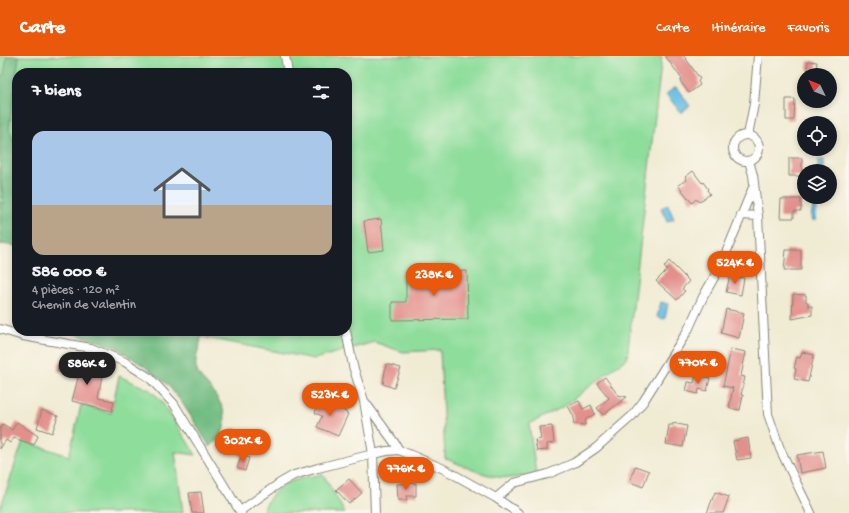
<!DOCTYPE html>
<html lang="fr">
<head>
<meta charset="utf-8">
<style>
	body { margin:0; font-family:"Gochi Hand",sans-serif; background:#20242c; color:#f1f3f6; height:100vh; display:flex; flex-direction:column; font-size:15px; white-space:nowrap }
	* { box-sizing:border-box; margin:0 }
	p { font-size:13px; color:#9ea1a6 }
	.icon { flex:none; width:22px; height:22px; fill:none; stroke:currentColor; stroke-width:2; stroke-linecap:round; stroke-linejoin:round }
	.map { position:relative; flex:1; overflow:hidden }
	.sheet { position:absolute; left:12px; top:12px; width:340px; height:268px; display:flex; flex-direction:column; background:#171b24; border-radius:16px; box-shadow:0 2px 6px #0003 }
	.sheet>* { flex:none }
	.needle { width:26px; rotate:313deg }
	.tools { position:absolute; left:797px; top:12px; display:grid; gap:8px }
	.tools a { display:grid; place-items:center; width:40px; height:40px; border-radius:50%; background:#171b24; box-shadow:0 2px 6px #0003; font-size:20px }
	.price { position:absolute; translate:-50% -34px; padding:0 9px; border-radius:14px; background:#ea580c; color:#fff; font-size:13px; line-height:26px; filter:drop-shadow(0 1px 2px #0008) }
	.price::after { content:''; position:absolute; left:50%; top:24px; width:12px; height:9px; margin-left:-6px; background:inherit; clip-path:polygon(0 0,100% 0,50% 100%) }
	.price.selected { background:#222; color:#fff }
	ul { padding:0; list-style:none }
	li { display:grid; align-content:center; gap:8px; height:212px; padding:0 20px }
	li span { display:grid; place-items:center; height:124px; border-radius:12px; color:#555 }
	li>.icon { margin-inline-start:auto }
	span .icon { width:72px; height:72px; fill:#fffc; stroke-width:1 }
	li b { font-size:17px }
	h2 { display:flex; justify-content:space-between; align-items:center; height:48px; padding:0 20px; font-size:17px }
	header { display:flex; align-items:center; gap:24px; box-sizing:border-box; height:56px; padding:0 20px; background:#ea580c; color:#fff }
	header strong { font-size:19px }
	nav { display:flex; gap:22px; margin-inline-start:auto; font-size:14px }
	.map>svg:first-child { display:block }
</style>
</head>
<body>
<header>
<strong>Carte</strong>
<nav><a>Carte</a><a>Itinéraire</a><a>Favoris</a></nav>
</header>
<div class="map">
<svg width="849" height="457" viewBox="0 0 849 457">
	<rect width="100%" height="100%" fill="#fbf7ec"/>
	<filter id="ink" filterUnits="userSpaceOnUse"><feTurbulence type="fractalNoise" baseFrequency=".025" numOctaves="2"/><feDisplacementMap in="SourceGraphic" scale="8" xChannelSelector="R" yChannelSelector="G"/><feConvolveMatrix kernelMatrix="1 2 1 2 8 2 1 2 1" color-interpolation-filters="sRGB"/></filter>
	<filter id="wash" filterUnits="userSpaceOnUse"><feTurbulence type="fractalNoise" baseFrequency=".012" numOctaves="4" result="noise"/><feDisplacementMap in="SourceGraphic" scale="16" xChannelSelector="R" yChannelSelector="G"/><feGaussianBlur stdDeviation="0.9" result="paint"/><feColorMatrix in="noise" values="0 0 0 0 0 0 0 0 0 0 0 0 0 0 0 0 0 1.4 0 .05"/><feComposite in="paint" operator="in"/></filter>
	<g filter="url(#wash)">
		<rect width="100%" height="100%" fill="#f0ebd3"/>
		<!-- green -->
		<path fill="#8edd9b" stroke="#557c5c" d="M0 0H662L627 302 563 351 529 368 536 417C527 419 517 422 508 422 485 421 466 411 445 402L440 294 403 296 374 286 314 303 202 281 201 275H347V17H17V148L0 147Z
			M119 320 150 334 160 343 196 399 175 396 183 457H0V453L23 385 69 400 81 349 111 357Z
			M323 418 345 457H262C275 425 293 424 323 418Z"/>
		<!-- forest -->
		<path fill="#72bc83" stroke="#476c50" d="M7 0H19L9 73 17 92V190L0 188V147H4L0 121V22L4 18Z
			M64 275H201C203 288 192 303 197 315 199 321 206 327 210 332 227 353 233 372 210 391L183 348 168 329 147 312 114 290Z"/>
		<!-- water -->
		<path fill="#67bfe4" stroke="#426e80" d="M676 31 690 50 681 57 666 38Z
			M818 104H824V115H818Z
			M668 149 674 163 667 166 661 152Z
			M813 151H816L817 153 816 164H812L811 162Z
			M661 246 668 248 665 263 657 261Z"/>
		<g id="blocks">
			<!-- building -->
			<path fill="#e38f8c" d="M665 0H684L700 23 698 25 700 29 689 37 680 25 682 23Z
				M808 5 817 6 816 14 807 13Z
				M786 43H795L794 64H786Z
				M789 102H802V120H789Z
				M693 115 702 127 703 126 708 133 707 134 710 138 699 146 696 143 692 147 678 129 687 124 685 121Z
				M781 143H801V155H794V162H780Z
				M381 163 384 194 368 196 364 165Z
				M786 194H801V214H784Z
				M669 205 689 225 682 233 685 235 677 244 656 225 667 214 664 211Z
				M467 215 468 263 392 264V246H406V216Z
				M730 219 744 222 741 239 726 236Z
				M793 238 806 239V246H808V250H812V259L792 263Z
				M726 253 744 257 739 282 721 277Z
				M731 293 746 296 741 320 745 321 741 339H743L740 354 729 352 733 332 723 330Z
				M802 296 814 299 808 326 794 323 796 313 794 312 797 301 800 302Z
				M59 306 103 316 98 342 114 345 112 355 72 345 78 322 73 321 74 320 57 315Z
				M386 308 401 312 394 332 383 328Z
				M696 319 710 322 707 335 699 333 698 338 686 335 688 326 694 327Z
				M605 321 618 339 627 341 603 359 597 352 609 342 597 327Z
				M318 340H328V348L346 356V357L348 358 338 380 317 371 322 360 315 357 318 348Z
				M579 345 583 353 591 349 595 358 586 363 585 369 573 368 574 361 568 350Z
				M42 354 58 360 52 377 37 372Z
				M17 366 38 380 34 389 14 382 10 387 6 384 0 393V373L3 368 12 374Z
				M673 367 687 370 683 391 666 388 669 369H673Z
				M552 370 554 387 547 388V394L537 395 535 384 541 383 539 371Z
				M232 372 250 383 241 399 224 387Z
				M748 382 751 402 737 404 733 385Z
				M823 395 826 412 800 417 797 399Z
				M242 399 249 402 245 415 237 412Z
				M635 410 649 415 643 431 630 426Z
				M349 423 362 437 349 448 336 434Z
				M416 427V440H406L407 444H398L397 428Z
				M201 436 204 457H192L189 437Z
				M715 436 729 441 723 457H707Z"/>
		</g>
	</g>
	<g filter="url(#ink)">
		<use href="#blocks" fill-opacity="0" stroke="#868478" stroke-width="1"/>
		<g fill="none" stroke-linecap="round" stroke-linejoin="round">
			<defs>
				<path id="minor" d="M285 0 288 17
					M733 92a13 13 0 1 1 26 0a13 13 0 1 1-26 0Z
					M748 79 754 48 758 0
					M749 105 753 119 758 160 768 358 780 393 811 457
					M741 159 758 160
					M0 273 23 280 91 292 125 306 150 322 174 348 241 457
					M346 275 353 310 364 345 373 398 375 457
					M365 346 394 386 399 394
					M496 442 514 427 548 418 574 407 596 392 632 360 643 346 688 274 703 241 721 209 754 129
					M240 455 280 427 294 419 318 412 373 398 387 395 399 394 444 413 496 442 518 457"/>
			</defs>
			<!-- minor casing -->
			<use href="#minor" stroke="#868478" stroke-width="10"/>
			<!-- minor -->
			<use href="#minor" stroke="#fff" stroke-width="8"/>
		</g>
	</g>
</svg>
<div class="tools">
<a><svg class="needle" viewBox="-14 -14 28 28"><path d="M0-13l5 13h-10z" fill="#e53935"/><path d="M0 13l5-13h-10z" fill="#9ea1a6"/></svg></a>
<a><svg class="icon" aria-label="locate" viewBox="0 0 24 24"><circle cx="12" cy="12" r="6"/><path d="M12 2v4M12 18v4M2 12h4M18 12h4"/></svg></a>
<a><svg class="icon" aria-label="layers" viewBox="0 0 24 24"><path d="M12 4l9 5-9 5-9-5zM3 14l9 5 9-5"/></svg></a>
</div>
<b class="price" style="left:735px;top:229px">524K €</b>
<b class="price" style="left:434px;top:241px">238K €</b>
<b class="price" style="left:698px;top:329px">770K €</b>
<b class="price selected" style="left:87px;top:330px">586K €</b>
<b class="price" style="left:330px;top:361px">523K €</b>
<b class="price" style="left:243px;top:407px">302K €</b>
<b class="price" style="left:406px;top:435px">776K €</b>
<section class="sheet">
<h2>7 biens<svg class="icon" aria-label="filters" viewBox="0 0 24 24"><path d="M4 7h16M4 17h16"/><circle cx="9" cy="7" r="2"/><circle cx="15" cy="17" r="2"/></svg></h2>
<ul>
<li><span style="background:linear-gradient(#a9c7e8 60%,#b9a48a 0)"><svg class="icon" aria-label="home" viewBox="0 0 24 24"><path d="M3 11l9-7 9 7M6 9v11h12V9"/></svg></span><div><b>586 000 €</b><p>4 pièces · 120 m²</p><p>Chemin de Valentin</p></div></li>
</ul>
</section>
</div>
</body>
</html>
